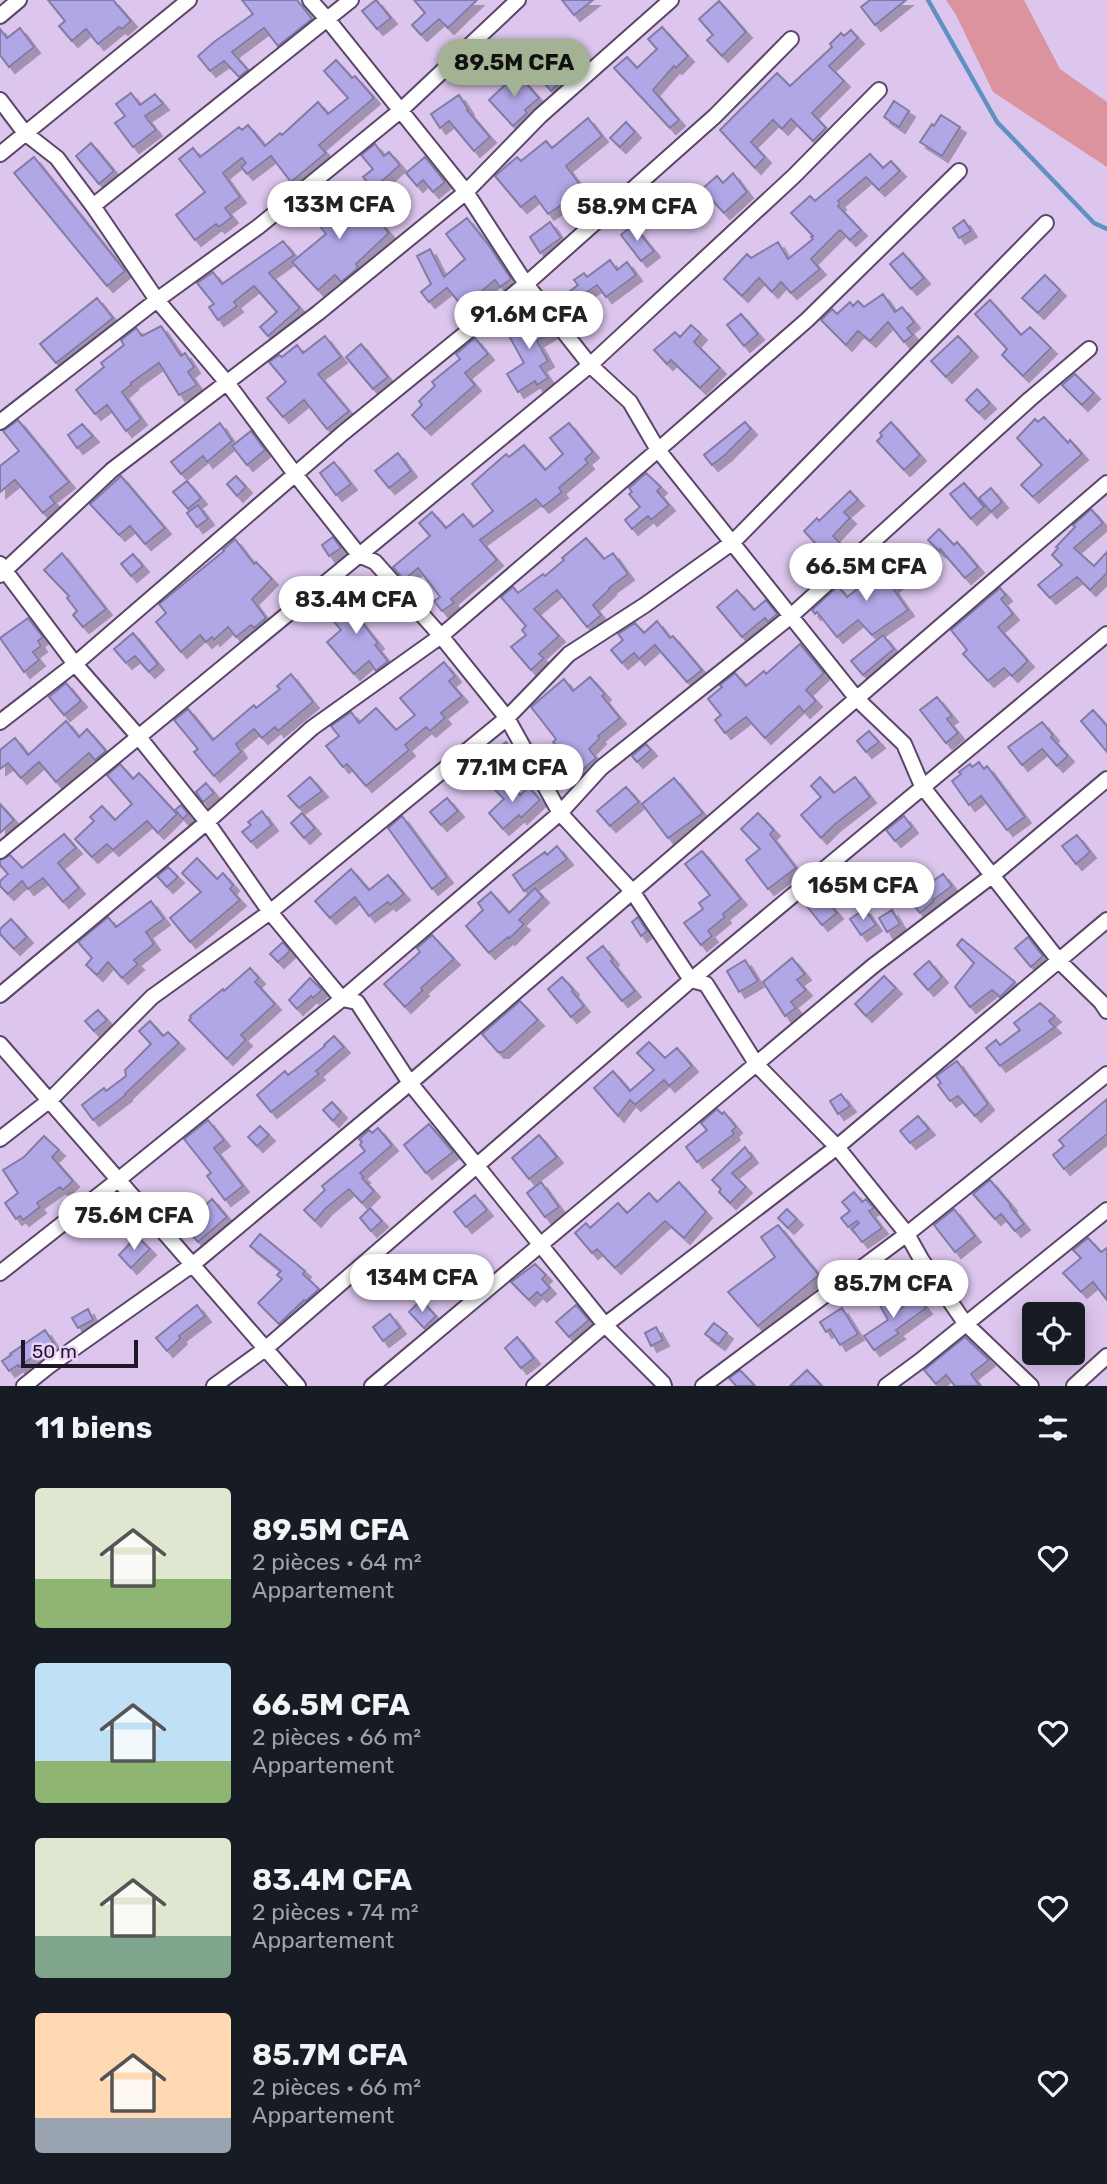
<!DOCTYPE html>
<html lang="fr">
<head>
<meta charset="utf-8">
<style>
	body { margin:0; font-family:Rubik,sans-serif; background:#20242c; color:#f1f3f6; height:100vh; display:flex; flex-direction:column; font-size:26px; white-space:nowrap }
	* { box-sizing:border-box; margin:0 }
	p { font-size:23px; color:#9ea1a6 }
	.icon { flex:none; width:38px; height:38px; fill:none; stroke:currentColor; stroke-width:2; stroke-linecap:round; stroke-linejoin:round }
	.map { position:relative; height:1386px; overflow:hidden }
	.sheet { display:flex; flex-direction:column; background:#171b24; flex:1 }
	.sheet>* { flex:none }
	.tools { position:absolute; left:1022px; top:1302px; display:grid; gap:14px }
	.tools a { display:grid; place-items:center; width:63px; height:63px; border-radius:7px; background:#171b24; box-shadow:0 4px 18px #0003; font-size:35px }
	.scale { position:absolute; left:21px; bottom:18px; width:117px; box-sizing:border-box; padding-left:7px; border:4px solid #1f1725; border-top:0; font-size:19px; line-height:24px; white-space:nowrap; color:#1f1725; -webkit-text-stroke:5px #ead3fb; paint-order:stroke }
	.price { position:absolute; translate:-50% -60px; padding:0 16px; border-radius:24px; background:#fff; color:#222; font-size:23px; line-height:46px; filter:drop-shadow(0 2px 4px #0008) }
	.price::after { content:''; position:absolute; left:50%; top:42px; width:21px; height:16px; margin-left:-10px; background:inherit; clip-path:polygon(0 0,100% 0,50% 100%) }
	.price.on { background:#a2b293; color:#111 }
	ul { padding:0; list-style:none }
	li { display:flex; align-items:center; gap:21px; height:175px; padding:0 35px }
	li span { display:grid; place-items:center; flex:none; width:196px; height:140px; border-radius:7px; color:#555 }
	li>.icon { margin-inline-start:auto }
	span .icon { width:84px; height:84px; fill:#fffc; stroke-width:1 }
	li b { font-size:30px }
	h2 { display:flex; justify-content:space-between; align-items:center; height:84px; padding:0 35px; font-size:30px }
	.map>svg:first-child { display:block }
</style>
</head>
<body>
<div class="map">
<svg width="1107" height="1386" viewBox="0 0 1107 1386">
	<defs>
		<filter id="shadow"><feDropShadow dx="6" dy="6" stdDeviation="0" flood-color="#0004"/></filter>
	</defs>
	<rect width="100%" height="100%" fill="#ddc6ee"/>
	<!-- green -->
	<path fill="#db939d" d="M946 0H1024L1060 69 1107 102V167L993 92 956 15Z"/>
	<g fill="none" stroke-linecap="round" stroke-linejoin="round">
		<!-- stream -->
		<path stroke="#6190c2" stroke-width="4.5" d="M928 0 997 122 1094 223 1107 229"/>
	</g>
	<!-- building -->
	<path fill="#b1a7e7" stroke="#827ca4" stroke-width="2" filter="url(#shadow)" d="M48 0H113L131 21 122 29 119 27 98 44 86 29 72 41 59 26 65 21Z
		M242 0H297L312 19 278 46 264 28 232 52 248 70 239 77 224 61 210 71 198 56 214 42 253 14Z
		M376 0 391 18 377 29 362 11Z
		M414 0H477L448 28 439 19 421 35 412 25 425 13Z
		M562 0H593L574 15Z
		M870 0H906L875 25 861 7Z
		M719 1 746 32 722 56 707 40 713 35 699 19Z
		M662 27 688 56 676 68 674 66 653 90 679 120 670 128 614 68 627 57 637 68 657 49 648 39Z
		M20 28 34 47 9 67 0 55V29L7 38Z
		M851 30 858 38 829 66 844 81 812 113 826 128 813 141 791 119 782 129 773 120 751 142 765 157 755 168 720 130 777 73 790 86 832 47 830 44 841 33 844 36Z
		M548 41 561 56 551 65 538 50Z
		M336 60 352 78 355 76 374 98 319 145 326 153 291 182 271 156 247 174 241 167 246 163 242 158 223 173 240 197 225 208 232 217 219 227 216 224 195 240 176 215 205 192 179 159 193 148 200 157 239 127 242 130 248 125 265 146 280 133 282 135 318 102 328 114 348 98 324 71Z
		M563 62 571 71 551 91 542 80Z
		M516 72 539 98 525 110 527 113 513 126 489 100 506 84 504 82Z
		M131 93 140 105 155 94 163 104 145 116 156 130 133 147 115 123 125 116 116 104Z
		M459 95 468 109 467 110 490 137 474 151 449 121 440 128 431 114Z
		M894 101 909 111 899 127 884 117Z
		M941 115 960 127 942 156 920 142 932 124 934 126Z
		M588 118 602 136 566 166 593 202 581 211 572 198 548 214 535 196 521 207 495 176 517 157 521 161 546 141 552 148Z
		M626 122 635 132 620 147 610 138Z
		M91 143 114 171 99 184 76 156Z
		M375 144 384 156 389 152 400 165 373 189 363 177 373 169 361 155Z
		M870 154 883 168 891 161 900 171 879 190 866 177 838 201 840 204 838 206 861 230 850 240 840 230 811 259 820 269 791 293 781 282 772 292 759 278 742 296 724 279 747 254 751 258 778 242 788 259 813 239 811 237 813 236 791 213 810 196 815 201Z
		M34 157 125 271 107 286 14 173Z
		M425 157 445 182 433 192 423 180 417 186 406 173Z
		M733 173 747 192 724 213 702 189 717 176 723 183Z
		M322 190 345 217 364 202 389 233 356 264 358 268 341 282 335 275 318 290 292 262 326 234 307 210 316 202 313 198Z
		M467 218 490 247 511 279 500 287 495 280 463 307 447 288 429 302 421 292 431 284 417 256 430 249 444 277 465 259 446 234Z
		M964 220 971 231 959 238 953 228Z
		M550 222 561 238 540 253 530 237Z
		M633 225 654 251 641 261 621 235Z
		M283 241 294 255 269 273 300 308 268 336 260 327 277 312 254 286 234 302 237 306 218 320 209 307 214 304 197 283 213 272 222 284Z
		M903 253 924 278 911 289 890 264Z
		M610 260 617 270 627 262 636 275 606 297 597 285 567 306 561 298 578 285 574 280 584 273 587 277Z
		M1045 275 1060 290 1038 313 1022 298Z
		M883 294 895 312 902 307 914 322 907 328 913 335 904 342 888 322 870 341 858 331 846 345 821 320 832 309 837 314 850 302 853 306 858 301 864 307Z
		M97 298 113 318 56 363 40 344Z
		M990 300 1021 335 1030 327 1051 348 1023 376 1002 355 1007 349 975 314Z
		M529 303 552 332 537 341 548 361 540 366 548 378 537 385 535 381 518 392 507 374 524 363 508 334 531 321 523 308Z
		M741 314 758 334 744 346 727 325Z
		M691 325 701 334 694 342 720 368 700 388 671 360 667 364 654 350 675 332 680 337Z
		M161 326 181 356 185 353 194 367 188 372 197 385 179 395 159 363 131 383 132 384 122 392 141 419 126 431 107 405 95 414 76 390 104 367 101 363 124 345 121 340 136 328 142 336Z
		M325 336 341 357 318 374 349 411 327 429 304 400 283 417 267 398 286 382 269 362 279 355 282 357 297 345 303 353Z
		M958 336 972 351 946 377 931 361Z
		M475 338 488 354 465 373 475 385 425 429 412 415 422 405 419 401 435 386 432 382 460 359 456 354Z
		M361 344 388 377 373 389 346 357Z
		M1075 374 1094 393 1082 405 1062 385Z
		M977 389 990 403 979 413 966 400Z
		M1044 417 1068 443 1070 440 1082 454 1033 497 1021 485 1042 465 1017 438 1035 419 1038 422Z
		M18 420 69 482 50 497 55 503 43 513 15 480 0 492V466L19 451 3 431Z
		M745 422 751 429 725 455 712 465 704 455Z
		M891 422 920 455 904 470 877 441 882 436 880 433Z
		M220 423 232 441 207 462 203 456 181 474 171 462Z
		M569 423 593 452 585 459 588 463 559 488 562 492 543 507 536 499 480 540 497 560 451 599 454 603 442 611 434 601 440 597 418 568 404 580 393 567 430 536 419 523 432 512 446 528 463 514 473 527 493 511 472 484 506 454 509 457 524 445 545 470 563 454 550 438Z
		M82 424 93 436 77 448 68 435Z
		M251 431 265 450 247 465 232 446Z
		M398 453 411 471 389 488 375 471Z
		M334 462 351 484 336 495 320 473Z
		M646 473 661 487 657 491 669 505 651 520 648 516 632 529 625 520 640 507 629 494 632 492 629 488Z
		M121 476 165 528 145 544 130 526 119 535 90 504Z
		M236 476 246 487 237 496 227 484Z
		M187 481 201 498 188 509 173 492Z
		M964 483 984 507 971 519 950 494Z
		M991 488 1002 502 991 512 979 498Z
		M850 491 858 500 844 512 850 518 833 536 841 544 826 558 830 563 816 576 800 558 816 544 804 531 817 518 819 521Z
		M198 505 208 519 197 527 187 513Z
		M1091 509 1103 523 1074 548 1094 566 1107 552V573L1090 590 1077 577 1050 598 1038 585 1062 565 1052 555 1058 548 1056 547 1075 527 1073 525Z
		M939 529 954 545 957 542 978 567 965 578 940 549 939 551 928 540Z
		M333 537 341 548 329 556 322 545Z
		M586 538 604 559 613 553 628 574 609 588 610 589 593 605 601 615 587 627 557 590 534 609 559 636 539 654 544 658 531 670 511 647 526 635 522 630 526 626 501 597 513 587 518 593 543 574 545 576 564 560 562 558Z
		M235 539 254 564 256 562 272 579 252 599 266 618 254 628 251 625 236 637 228 627 214 640 212 637 206 642 200 635 181 652 156 622 166 613 159 604 224 551 223 550Z
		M62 553 106 609 83 627 73 615 77 611 67 598 69 596 44 570Z
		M133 554 143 566 131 576 121 564Z
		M909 555 917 565 892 587 908 610 872 635 858 620 837 637 817 612 815 614 812 610 838 586 847 597 875 575 879 580Z
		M1000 588 1006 595 1001 599 1013 614 998 627 1028 661 1012 676 1004 668 988 681 963 654 967 650 951 630Z
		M367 589 377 602 357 616 378 643 375 645 388 661 376 671 369 661 354 674 327 642 341 630 331 618Z
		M737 590 754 610 766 600 777 614 768 622 765 618 742 637 717 607Z
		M28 618 43 637 38 641 41 646 33 652 39 660 24 672 0 638Z
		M657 621 670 638 673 636 702 670 687 682 655 645 639 659 634 653 622 663 611 650 623 640 618 634 635 623 644 633Z
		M133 633 158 664 149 672 135 656 126 663 114 649Z
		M883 635 894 649 863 675 851 661Z
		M800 644 824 673 806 690 816 701 804 712 799 706 765 738 746 717 725 733 715 720 721 715 708 699 722 687 720 685 735 673 746 686 764 671 766 674Z
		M444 662 455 676 449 681 462 696 441 713 445 718 430 731 426 727 405 745 409 750 366 786 347 764 343 767 326 746 339 736 331 726 351 712 359 723 376 708 396 730 415 715 400 698Z
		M291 674 313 702 278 731 275 727 262 738 254 729 236 744 241 752 214 776 194 752 198 749 174 720 188 709 213 740 254 705 256 708 280 689 277 686Z
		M590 677 605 694 602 696 620 718 598 736 600 738 589 749 596 758 580 772 553 742 556 739 531 707 564 679 573 691Z
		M66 683 81 701 64 715 49 697Z
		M937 697 952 716 947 719 958 733 946 743 920 710Z
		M1093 710 1107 726V752L1081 721Z
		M66 721 79 737 87 729 106 751 95 760 89 753 56 782 39 762 21 778 8 763 0 769V750L15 738 28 755Z
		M1042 722 1053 735 1051 737 1068 756 1057 766 1042 749 1022 765 1008 747Z
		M869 731 879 742 866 752 857 741Z
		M506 742 520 761 497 780 482 761Z
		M646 744 651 750 637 762 632 756Z
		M979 762 984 769 987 766 1025 817 1007 830 981 796 969 805 952 781 961 774 959 772 970 764 972 767Z
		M120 764 133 779 139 773 177 814 158 833 147 821 113 850 107 844 92 857 75 839 94 821 90 817 102 806 115 820 132 804 107 775Z
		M310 777 322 791 299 808 288 796Z
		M820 777 834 793 855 777 870 797 834 825 821 838 801 815 821 797 811 786Z
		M674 778 703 813 668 838 642 804Z
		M505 779 520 795 529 787 540 800 521 818 519 815 503 829 489 813 504 799 494 789Z
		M206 783 214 793 203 802 196 792Z
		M626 787 639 802 610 826 597 811Z
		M447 798 458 811 441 825 430 812Z
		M0 804 14 820 0 833Z
		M181 805 188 814 183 819 175 810Z
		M262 811 272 825 251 842 242 832 251 825 248 822Z
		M302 813 315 828 304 838 291 823Z
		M758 813 774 830 770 834 796 868 768 889 746 860 760 849 741 829Z
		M402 816 447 877 432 889 388 828Z
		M904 816 912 827 895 841 886 830Z
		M64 834 76 848 58 863 79 888 63 902 43 878 28 889 22 881 8 894 0 886V881L8 874 0 865V860L10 855 22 868Z
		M1077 835 1090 852 1076 864 1062 846Z
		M557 846 567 859 524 891 513 875 545 852 547 855Z
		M702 851 741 899 723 914 725 917 708 931 712 936 701 945 684 923 703 909 699 903 710 895 685 864Z
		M197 858 217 879 223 873 233 885 230 889 240 900 190 942 170 918 201 892 182 873Z
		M168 867 178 877 167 887 157 876Z
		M351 869 369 890 388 875 404 894 390 905 388 902 369 916 355 897 330 918 315 901Z
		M913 870 926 886 943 874 952 886 933 900 934 901 920 913 896 884Z
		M535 888 543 897 519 920 524 924 509 939 508 937 489 953 466 926 483 910 478 903 491 892 509 913Z
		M817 888 837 913 822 925 802 900Z
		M151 901 164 919 146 932 154 944 134 960 138 964 122 978 108 962 97 975 86 965 92 958 78 942 108 917 116 927Z
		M865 909 876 925 861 935 850 919Z
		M892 910 900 924 887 932 879 918Z
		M638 917 647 931 641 936 632 922Z
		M11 919 27 937 14 949 0 934V929Z
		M432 935 454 959 421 988 423 990 405 1007 384 984 420 952 417 948Z
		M1028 937 1043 956 1031 967 1015 948Z
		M962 939 1015 982 1000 997 992 990 970 1007 955 987 974 963 957 945Z
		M283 942 290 951 278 962 270 954Z
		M603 946 613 959 611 961 635 991 622 1001 587 958Z
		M792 958 805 974 797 980 806 990 791 1002 796 1008 785 1016 763 982Z
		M745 960 758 981 739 992 727 971Z
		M929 961 942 977 928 990 914 974Z
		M250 968 259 978 255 982 275 1004 241 1035 246 1040 227 1059 189 1020 191 1018 190 1016 223 989 224 991Z
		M884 976 896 988 866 1016 855 1004Z
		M562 977 573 989 572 991 584 1006 571 1017 548 989Z
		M310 978 322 990 313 998 311 996 297 1009 289 1000Z
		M520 1001 538 1020 503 1052H498L482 1034Z
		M1040 1003 1055 1016 1049 1021 1055 1027 1000 1066 986 1048 996 1040 1000 1045 1020 1030 1014 1023Z
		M98 1010 107 1020 94 1031 85 1021Z
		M150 1021 163 1036 168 1032 179 1043 125 1094 126 1095 93 1120 82 1105 104 1088 106 1091 126 1076 125 1070 151 1044 139 1031Z
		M334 1036 344 1047 316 1071 319 1074 271 1112 257 1095 285 1071 288 1075 325 1046 324 1045Z
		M649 1042 665 1058 677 1048 692 1066 669 1086 664 1080 635 1105 630 1100 618 1116 594 1088 613 1071 630 1091 654 1070 637 1053Z
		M957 1061 988 1104 975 1116 958 1096 950 1101 938 1085 941 1083 936 1076Z
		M841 1094 850 1106 838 1114 830 1101Z
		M1107 1099V1134L1064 1169 1053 1155 1064 1146 1059 1140Z
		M332 1102 341 1112 333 1121 323 1110Z
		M717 1109 722 1114 724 1112 736 1127 732 1131 734 1134 697 1162 686 1147 707 1130 701 1123Z
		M918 1116 929 1129 910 1143 900 1131Z
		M208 1120 224 1140 214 1148 243 1186 225 1200 207 1176 211 1173 184 1139Z
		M429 1124 453 1152 426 1173 404 1145Z
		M260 1126 269 1135 257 1146 248 1137Z
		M378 1128 392 1145 360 1173 364 1177 362 1178 374 1191 362 1203 349 1189 325 1209 315 1221 304 1210 325 1190 322 1186 365 1151 360 1145 362 1142 359 1139 369 1130 372 1133Z
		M539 1135 557 1157 529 1179 512 1158Z
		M44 1136 59 1150 52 1157 73 1181 63 1190 60 1187 37 1203 40 1207 23 1220 20 1216 16 1219 5 1203 18 1193 3 1170 24 1157Z
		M745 1147 752 1157 732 1173 746 1187 730 1203 719 1192 721 1189 712 1180Z
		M990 1180 1011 1205 1010 1206 1024 1224 1015 1231 1001 1214 995 1219 973 1194Z
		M541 1182 559 1207 545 1217 527 1193Z
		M679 1182 706 1212 684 1238 665 1221 615 1268 597 1249 592 1253 575 1233 586 1223 590 1228 618 1203 627 1213 649 1193 657 1202Z
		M854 1192 862 1202 866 1199 874 1208 869 1211 882 1228 862 1242 852 1229 859 1223 857 1221 848 1227 841 1218 850 1211 842 1202Z
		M117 1193 128 1206 110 1219 101 1205Z
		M475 1195 487 1210 466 1227 454 1212Z
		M212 1199 227 1217 198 1242 187 1229 203 1215 199 1211Z
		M370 1208 382 1221 371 1231 360 1218Z
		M787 1209 797 1219 788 1228 778 1218Z
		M954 1209 975 1236 955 1252 934 1225Z
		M778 1225 819 1275 758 1326 728 1292 775 1257 761 1237Z
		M260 1234 305 1271 303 1274 319 1289 306 1301 304 1300 279 1324 258 1303 282 1279 277 1275 281 1271 250 1246Z
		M137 1236 150 1249 131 1268 119 1255Z
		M1088 1238 1101 1252 1107 1248V1300L1093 1282 1081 1292 1063 1273 1081 1258 1073 1250Z
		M535 1264 546 1275 542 1279 550 1288 541 1296 537 1292 529 1300 511 1282Z
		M887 1294 897 1311 917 1296 926 1308 896 1330 899 1333 874 1350 864 1336 888 1320 877 1300Z
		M421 1300 436 1316 424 1328 409 1312Z
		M197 1305 205 1316 179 1336 181 1338 167 1351 156 1338Z
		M576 1305 589 1320 569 1337 556 1322Z
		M842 1308 858 1334 840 1345 830 1329 826 1332 820 1322Z
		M88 1309 93 1320 78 1328 72 1318Z
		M390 1314 400 1328 383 1341 373 1327Z
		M714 1323 727 1333 719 1344 705 1334Z
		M656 1327 663 1340 651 1346 645 1333Z
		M45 1330 55 1345 43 1354 41 1351 19 1367 18 1365 9 1371 2 1361 11 1355 10 1354Z
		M517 1337 534 1358 521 1368 505 1348Z
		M965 1337 989 1360 971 1374 980 1386H955L946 1375 936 1384 924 1370Z
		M740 1370 755 1386H736L729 1378Z
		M807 1370 822 1386H790Z"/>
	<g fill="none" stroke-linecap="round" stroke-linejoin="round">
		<defs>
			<path id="street" d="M310 0 328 20 466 192 526 284 590 365 630 402 658 450 857 699 904 744 922 786 1060 962 1101 1002 1107 1011
				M0 16 19 0
				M0 100 25 133 57 158 93 206 157 300 228 384 295 474 359 555 375 562 441 636 507 718 560 813 632 891 691 980 706 984 757 1065 837 1147 907 1234 921 1259 965 1323 1031 1386
				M0 154 189 0
				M93 206 351 0
				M0 422 157 300 258 227 400 111 518 0
				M0 564 75 664 138 736 207 822 270 912 342 999 357 1002 410 1083 477 1166 605 1325 663 1383 664 1386
				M0 575 112 470 318 313 466 192 540 116 671 0
				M0 722 75 664 343 433 526 284 715 116 791 39
				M0 851 590 365 794 176 879 90
				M0 995 207 822 312 728 441 636 658 450 807 320 959 171
				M0 1044 298 1386
				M0 1139 50 1100 152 997 270 912 507 718 569 654 645 605 733 542 1046 223
				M0 1273 118 1180 342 999 560 813 601 768 791 616 1030 399 1089 349
				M24 1386 49 1366 192 1265 410 1083 1107 483
				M214 1386 265 1349 691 980 1107 634
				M372 1386 873 966 993 875 1107 779
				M534 1386 605 1325 837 1147 1107 920
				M703 1386 907 1234 1107 1074
				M886 1386 920 1361 1107 1210
				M1074 1386 1107 1356"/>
		</defs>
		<!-- street casing -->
		<use href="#street" stroke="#5a4668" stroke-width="18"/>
		<!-- street -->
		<use href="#street" stroke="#fff" stroke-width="14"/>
	</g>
</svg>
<div class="tools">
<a><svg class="icon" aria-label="locate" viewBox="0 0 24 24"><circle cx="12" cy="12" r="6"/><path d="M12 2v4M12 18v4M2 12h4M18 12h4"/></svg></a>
</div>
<div class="scale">50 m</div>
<b class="price on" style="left:514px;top:99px">89.5M CFA</b>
<b class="price" style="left:339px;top:241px">133M CFA</b>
<b class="price" style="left:637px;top:243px">58.9M CFA</b>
<b class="price" style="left:529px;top:351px">91.6M CFA</b>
<b class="price" style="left:866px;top:603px">66.5M CFA</b>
<b class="price" style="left:356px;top:636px">83.4M CFA</b>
<b class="price" style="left:512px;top:804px">77.1M CFA</b>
<b class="price" style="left:863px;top:922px">165M CFA</b>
<b class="price" style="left:134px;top:1252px">75.6M CFA</b>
<b class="price" style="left:422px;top:1314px">134M CFA</b>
<b class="price" style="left:893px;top:1320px">85.7M CFA</b>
</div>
<section class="sheet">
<h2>11 biens<svg class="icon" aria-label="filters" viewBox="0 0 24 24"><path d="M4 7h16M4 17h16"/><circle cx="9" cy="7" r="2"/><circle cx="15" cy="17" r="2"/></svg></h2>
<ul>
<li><span style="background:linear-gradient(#dfe7d0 65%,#8fb573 0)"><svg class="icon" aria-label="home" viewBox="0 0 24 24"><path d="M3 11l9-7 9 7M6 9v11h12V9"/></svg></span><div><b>89.5M CFA</b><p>2 pièces · 64 m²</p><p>Appartement</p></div><svg class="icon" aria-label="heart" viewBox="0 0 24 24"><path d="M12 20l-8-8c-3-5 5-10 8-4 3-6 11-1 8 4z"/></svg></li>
<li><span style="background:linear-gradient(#bfe0f5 70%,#8fb573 0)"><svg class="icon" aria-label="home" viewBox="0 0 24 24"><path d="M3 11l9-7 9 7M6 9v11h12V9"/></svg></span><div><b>66.5M CFA</b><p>2 pièces · 66 m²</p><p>Appartement</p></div><svg class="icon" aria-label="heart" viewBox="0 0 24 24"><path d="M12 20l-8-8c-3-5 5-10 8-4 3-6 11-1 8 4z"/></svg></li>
<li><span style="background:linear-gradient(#dfe7d0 70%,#7fa58c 0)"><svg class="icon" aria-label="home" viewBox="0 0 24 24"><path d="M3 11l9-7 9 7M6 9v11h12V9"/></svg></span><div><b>83.4M CFA</b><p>2 pièces · 74 m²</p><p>Appartement</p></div><svg class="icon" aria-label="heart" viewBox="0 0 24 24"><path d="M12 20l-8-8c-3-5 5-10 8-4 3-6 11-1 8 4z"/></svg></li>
<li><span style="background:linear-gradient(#ffd9b3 75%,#9aa5b1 0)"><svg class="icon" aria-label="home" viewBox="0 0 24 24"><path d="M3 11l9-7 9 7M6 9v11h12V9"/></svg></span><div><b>85.7M CFA</b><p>2 pièces · 66 m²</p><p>Appartement</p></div><svg class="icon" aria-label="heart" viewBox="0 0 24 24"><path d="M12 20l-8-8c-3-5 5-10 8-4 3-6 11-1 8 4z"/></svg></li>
</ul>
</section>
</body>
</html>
